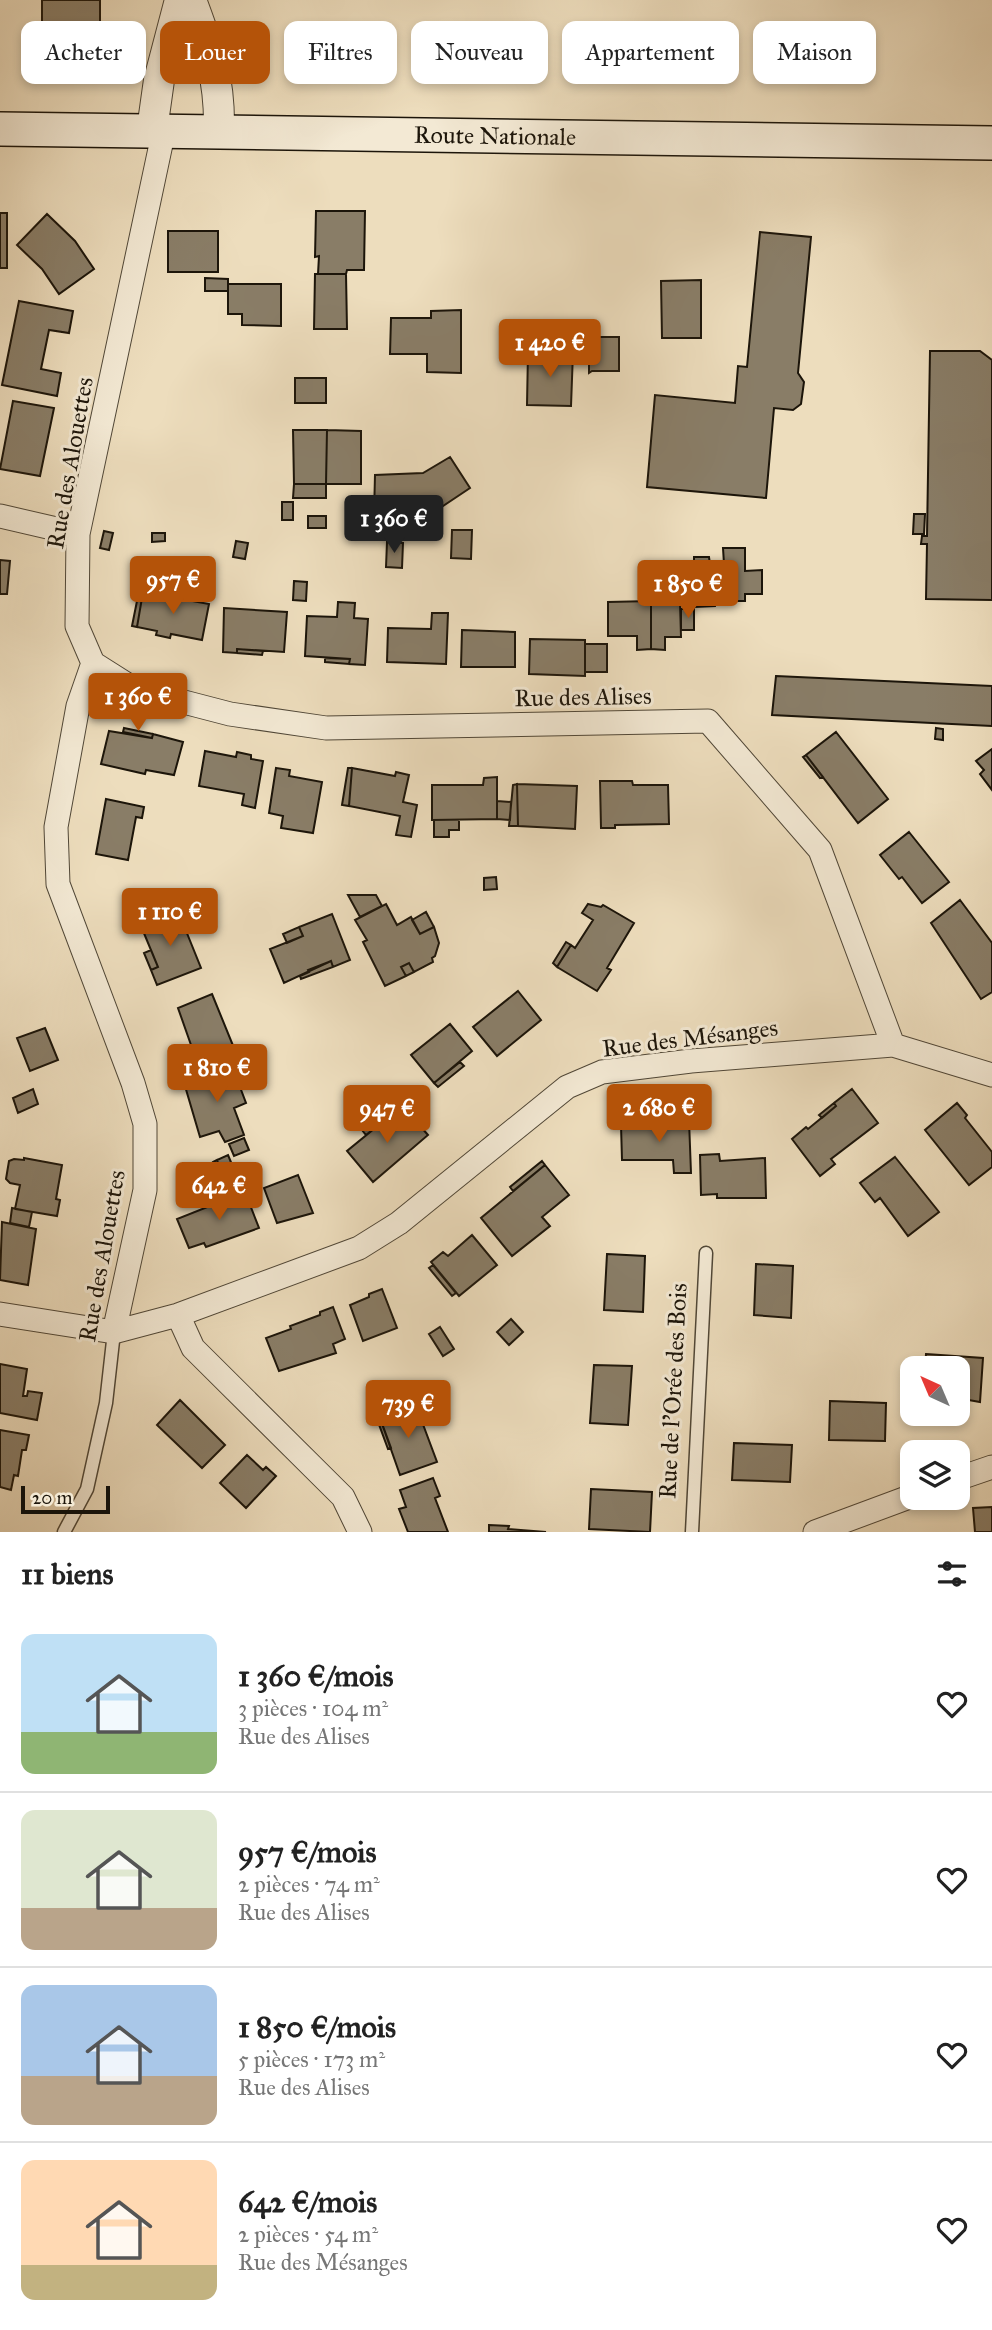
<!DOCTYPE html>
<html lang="fr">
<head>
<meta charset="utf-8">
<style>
	body { margin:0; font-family:"IM FELL Great Primer",serif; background:#f2f2f2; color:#222; height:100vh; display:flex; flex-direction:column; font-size:26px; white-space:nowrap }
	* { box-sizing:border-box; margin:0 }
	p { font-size:23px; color:#767676 }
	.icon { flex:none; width:38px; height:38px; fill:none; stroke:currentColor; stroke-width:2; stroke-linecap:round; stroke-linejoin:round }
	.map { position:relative; height:1532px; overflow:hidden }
	.panel { display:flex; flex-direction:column; background:#fff; flex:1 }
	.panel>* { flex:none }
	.hud { position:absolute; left:21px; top:21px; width:950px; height:63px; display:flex; gap:14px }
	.needle { width:46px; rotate:316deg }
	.tools { position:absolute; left:900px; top:1356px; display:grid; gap:14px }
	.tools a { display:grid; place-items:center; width:70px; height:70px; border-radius:14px; background:#fff; box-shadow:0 4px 10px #0003; font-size:35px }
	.scale { position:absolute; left:21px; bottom:18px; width:89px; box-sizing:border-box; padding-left:7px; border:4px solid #1c150a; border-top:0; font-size:19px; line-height:24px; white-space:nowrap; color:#1c150a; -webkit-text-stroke:5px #f3e9d4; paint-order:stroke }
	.price { position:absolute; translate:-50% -60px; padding:0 16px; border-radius:7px; background:#b45309; color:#fff; font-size:23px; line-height:46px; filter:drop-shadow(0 2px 4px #0008) }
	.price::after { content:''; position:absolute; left:50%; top:42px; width:21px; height:16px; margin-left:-10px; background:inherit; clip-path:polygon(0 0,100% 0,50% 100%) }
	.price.selected { background:#222; color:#fff }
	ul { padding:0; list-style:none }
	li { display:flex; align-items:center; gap:21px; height:175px; padding:0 21px }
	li+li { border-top:2px solid #e0e0e0 }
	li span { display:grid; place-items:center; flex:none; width:196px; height:140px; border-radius:14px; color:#555 }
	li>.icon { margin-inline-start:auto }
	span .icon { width:84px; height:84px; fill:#fffc; stroke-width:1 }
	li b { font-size:30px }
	h2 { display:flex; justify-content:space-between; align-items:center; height:84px; padding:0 21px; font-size:30px }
	.tag { padding:0 24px; border-radius:14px; background:#fff; box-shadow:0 4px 10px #0003; font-size:24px; line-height:63px }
	.tag.selected { background:#b45309; color:#fff }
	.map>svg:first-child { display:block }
</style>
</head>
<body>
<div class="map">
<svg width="992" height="1532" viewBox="0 0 992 1532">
	<rect width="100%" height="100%" fill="#edddbd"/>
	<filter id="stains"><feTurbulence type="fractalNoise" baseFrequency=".00286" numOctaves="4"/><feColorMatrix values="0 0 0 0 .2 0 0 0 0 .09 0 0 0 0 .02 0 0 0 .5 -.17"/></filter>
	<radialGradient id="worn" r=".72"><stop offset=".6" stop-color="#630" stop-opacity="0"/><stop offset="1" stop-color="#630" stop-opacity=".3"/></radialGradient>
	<!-- building -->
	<path fill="#897d67" stroke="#1c150a" stroke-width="2" d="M42 0H100V49H67V22H42Z
		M316 211H365L364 270H347L346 274H318L319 256 315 257Z
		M0 213H7V268H0Z
		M47 214 75 241 94 269 59 294 42 269 17 245Z
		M168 231H218V272H168Z
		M760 232 811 237 798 373 804 382 801 404 793 410 774 408 766 498 647 487 655 395 735 403 738 366 747 367Z
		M315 274H346L347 329H314Z
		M205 278 228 279V291H205Z
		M701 280V338H662L661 281Z
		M228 284H281V326L242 325V314H228Z
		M19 301 73 311 69 333 49 330 41 369 61 373 57 396 2 385Z
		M461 310V373L427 372V354H390L391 318H431V311Z
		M589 337H619V371H592L589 373Z
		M930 351H980L992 360V600L926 599 927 544H921L922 536H927Z
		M528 352H573L571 406 527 405Z
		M295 378H326V403H295Z
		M13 401 54 408 40 476 0 469Z
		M293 430H327L326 484H294Z
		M327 430 361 431V484H326Z
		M450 457 470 488 437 510 407 511 406 515H374L375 475 423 473Z
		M294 484H326V498H293Z
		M282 502H293V520H282Z
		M914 514H925L924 534H913Z
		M308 516H326V528H308Z
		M452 530H472L471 559 451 558Z
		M104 531 113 533 109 550 100 548Z
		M152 533H165V541L152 542Z
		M236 541 248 543 245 559 233 557Z
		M387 542 403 543 402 568 386 567Z
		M723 548H745V571L762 570V594H745V601H716L715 606 695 607 694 565 724 564Z
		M694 557H709L710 564 694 565Z
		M0 560 10 561 7 594H0Z
		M294 581 307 582 306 601 293 600Z
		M139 591 143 592 137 627 132 626Z
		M143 592 209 604 202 640 171 634 170 638 156 635 157 631 137 627Z
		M651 601H680L681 637H665V650L651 649Z
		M651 601V649L637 650V636H608V602Z
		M338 602 355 603 354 618 368 619 365 665 349 664 350 659 305 656 307 616 337 617Z
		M224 608 287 612 284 652 237 649V653L223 652Z
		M681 609H694V630H681Z
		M432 613H448L446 664 387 662 388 628 431 629Z
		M462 630 515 632V667H461Z
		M530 639 585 640V676L529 674Z
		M585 644H607V672H585Z
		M237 649 263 651 262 655 237 653Z
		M325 658 350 659 349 664 325 662Z
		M776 676 992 686V726L772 715Z
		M124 728 153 734 152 738 123 732Z
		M936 728 943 729V740L935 739Z
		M109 731 152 738 153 734 183 742 174 775 146 770 145 774 101 764Z
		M836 732 888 799 858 823 806 755Z
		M992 749V790L980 774 984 770 976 761Z
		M205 751 236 757 237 752 251 755V759L263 761 255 808 242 805 244 794 199 786Z
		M806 755 823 777 820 778 803 757Z
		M276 768 290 770 289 776 322 782 313 833 281 828 283 816 269 813Z
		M348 768H352L349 806 342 805Z
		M352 768 395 776 396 772 409 775 403 802 417 805 411 837 396 835 400 816 349 806Z
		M497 777V819L432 820V785H483L484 778Z
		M600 781H632L633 785H668L669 824 615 825V828H601Z
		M517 784 577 786 575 829 518 826Z
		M517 784 518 826H509L513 785Z
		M106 799 144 807 142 818 136 817 128 860 96 854Z
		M497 801 511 802 510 820 497 819Z
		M434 820H459V830H449V837H434Z
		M909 832 949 882 922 903 902 877 899 879 880 855Z
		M496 877 497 889 484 890V878Z
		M348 895H376L382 906 360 917Z
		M960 900 992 943V992L981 999 931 923Z
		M386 904 397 925 411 917 420 934 434 927 439 943 435 956 432 958 433 962 414 972 409 963 401 967 406 976 385 986 363 942 367 940 355 920Z
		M588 904 601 907 603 905 634 923 607 968 611 970 597 991 557 967 571 945 575 948 593 920 582 913Z
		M178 911 201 968 157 985 151 970 158 967 141 926Z
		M426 912 434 927 420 934 412 920Z
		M332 914 350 960 333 967 331 961 284 983 270 949 303 936 299 927Z
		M299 927 303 936 287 943 283 934Z
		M566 942 571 945 557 967 553 963Z
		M151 950 158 967 151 970 144 953Z
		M331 961 333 967 301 979 300 976 309 972 308 970Z
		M409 963 414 972 406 976 401 967Z
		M518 991 541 1020 497 1056 473 1027Z
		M212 994 234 1048 197 1062 178 1008Z
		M450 1024 472 1051 434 1083 411 1055Z
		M45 1028 58 1060 30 1071 17 1038Z
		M460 1062 464 1066 438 1087 434 1083Z
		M232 1066 246 1103 234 1108 244 1135 225 1142 219 1131 200 1137 185 1086Z
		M33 1089 38 1104 18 1113 13 1098Z
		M852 1089 878 1123 831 1159 835 1164 820 1176 792 1139 806 1127 808 1129 836 1106 834 1103Z
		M834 1103 836 1106 822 1118 819 1115Z
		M957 1103 967 1115 965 1118 992 1152V1167L969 1185 925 1130Z
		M387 1110 391 1115 366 1135 362 1130Z
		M407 1111 428 1135 373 1182 347 1151 391 1115 395 1121Z
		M672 1120H689L691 1173H674L673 1160H622L621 1125 672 1123Z
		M244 1138 249 1150 234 1156 229 1144Z
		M719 1154 720 1161 765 1158 766 1198H717V1194L701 1195 700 1155Z
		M228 1155 235 1172 223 1177 217 1160Z
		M895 1157 939 1212 908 1236 880 1198 875 1202 860 1183Z
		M24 1158 62 1165 56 1199 60 1200 57 1216 15 1209 20 1185 10 1183 6 1179 9 1161 14 1159 24 1160Z
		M217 1160 223 1177 219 1179 213 1162Z
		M542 1161 545 1165 513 1191 510 1187Z
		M545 1165 569 1195 542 1217 550 1226 512 1256 481 1218Z
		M298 1175 313 1213 277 1223 264 1188Z
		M245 1192 259 1228 206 1247 204 1243 189 1248 177 1219Z
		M12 1208 32 1212 29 1227 10 1223Z
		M2 1222 36 1229 28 1285 0 1280Z
		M472 1235 497 1265 459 1296 431 1262 443 1252 448 1256Z
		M607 1254 645 1256 643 1312 604 1310Z
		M756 1264 793 1266 791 1318 754 1315Z
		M433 1265 456 1293 452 1296 429 1268Z
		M382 1289 397 1328 363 1341 350 1305 369 1297V1294Z
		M333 1307 345 1339 333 1344 336 1353 279 1371 266 1338 291 1329 290 1326 320 1315V1312Z
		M511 1319 523 1332 509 1345 497 1332Z
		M440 1327 454 1349 443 1356 429 1334Z
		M926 1354 983 1358 980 1402 957 1398V1368H925Z
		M0 1364 27 1369 23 1396H27L28 1391 42 1393 37 1420 0 1413Z
		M594 1365 632 1366 628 1425 590 1423Z
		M180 1400 225 1445 202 1468 157 1425Z
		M830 1401 886 1403 885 1441 829 1440Z
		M415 1403 437 1462 400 1475 380 1418Z
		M380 1418 391 1448 388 1449 377 1419Z
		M0 1430 29 1435 26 1450H22L18 1476 14 1475 11 1490 0 1487Z
		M734 1443 792 1445 790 1482 732 1480Z
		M247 1455 263 1470 266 1467 276 1476 246 1508 220 1483Z
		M433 1478 440 1496 435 1498 448 1532H408L399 1509 406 1507 400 1490Z
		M591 1489 652 1492 650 1532 589 1529Z
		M992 1507V1532H975L973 1508Z
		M489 1525 509 1526 508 1529 546 1532H489Z"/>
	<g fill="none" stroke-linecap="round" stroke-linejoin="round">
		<defs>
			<path id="service" d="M64 1532 87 1489 106 1403 114 1332
				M692 1532 706 1253"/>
			<path id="minor" d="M0 516 78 534
				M93 663 134 689 230 714 326 728 708 721 820 850 893 1045
				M0 1314 114 1332 178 1315 359 1248 399 1223 567 1087 602 1072 691 1061 893 1045 992 1075
				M178 1315 193 1348 343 1497 360 1532
				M114 1332 145 1190V1124L133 1083 58 884 56 827 78 706 93 663 77 626 78 534 164 130
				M957 1479 992 1467
				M815 1532 912 1496"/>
			<path id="tertiary" d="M191 0C209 48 220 78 219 130
				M152 130 159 80 180 0"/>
			<g id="secondary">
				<path id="s1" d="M0 129 992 143"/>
			</g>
		</defs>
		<!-- service casing -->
		<use href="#service" stroke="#504737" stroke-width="15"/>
		<!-- minor casing -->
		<use href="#minor" stroke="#504737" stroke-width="25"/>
		<!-- tertiary casing -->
		<use href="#tertiary" stroke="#504737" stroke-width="32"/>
		<!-- secondary casing -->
		<use href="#secondary" stroke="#1c150a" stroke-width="36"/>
		<!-- service -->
		<use href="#service" stroke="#f3e9d4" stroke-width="12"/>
		<!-- minor -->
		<use href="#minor" stroke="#f3e9d4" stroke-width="23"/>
		<!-- tertiary -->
		<use href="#tertiary" stroke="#f3e9d4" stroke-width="30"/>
		<!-- secondary -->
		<use href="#secondary" stroke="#f3e9d4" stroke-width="33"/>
	</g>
	<g text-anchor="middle" stroke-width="6" stroke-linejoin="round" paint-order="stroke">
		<!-- street labels -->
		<g font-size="24" fill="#1c150a" stroke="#f3e9d4">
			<text dy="8" stroke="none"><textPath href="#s1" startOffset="495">Route Nationale</textPath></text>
			<text transform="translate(70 463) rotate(-80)" y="8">Rue des Alouettes</text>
			<text transform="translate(583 697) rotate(-1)" y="8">Rue des Alises</text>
			<text transform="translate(690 1038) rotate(-7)" y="8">Rue des Mésanges</text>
			<text transform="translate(102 1256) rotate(-80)" y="8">Rue des Alouettes</text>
			<text transform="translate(673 1391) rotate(-87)" y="8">Rue de l'Orée des Bois</text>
		</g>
	</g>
	<rect width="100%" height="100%" filter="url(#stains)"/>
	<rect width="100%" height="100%" fill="url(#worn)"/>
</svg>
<div class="tools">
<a><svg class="needle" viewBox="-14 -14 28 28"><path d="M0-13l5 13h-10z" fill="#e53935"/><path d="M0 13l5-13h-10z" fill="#767676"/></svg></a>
<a><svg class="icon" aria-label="layers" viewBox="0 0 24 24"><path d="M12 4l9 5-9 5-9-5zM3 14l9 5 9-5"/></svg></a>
</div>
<div class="scale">20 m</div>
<b class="price" style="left:550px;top:379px">1 420 €</b>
<b class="price selected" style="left:394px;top:555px">1 360 €</b>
<b class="price" style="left:173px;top:616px">957 €</b>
<b class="price" style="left:688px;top:620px">1 850 €</b>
<b class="price" style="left:138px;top:733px">1 360 €</b>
<b class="price" style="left:170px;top:948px">1 110 €</b>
<b class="price" style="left:217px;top:1104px">1 810 €</b>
<b class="price" style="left:659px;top:1144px">2 680 €</b>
<b class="price" style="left:387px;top:1145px">947 €</b>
<b class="price" style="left:219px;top:1222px">642 €</b>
<b class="price" style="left:408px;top:1440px">739 €</b>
<div class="hud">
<a class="tag">Acheter</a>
<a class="tag selected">Louer</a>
<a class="tag">Filtres</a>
<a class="tag">Nouveau</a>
<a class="tag">Appartement</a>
<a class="tag">Maison</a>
</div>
</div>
<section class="panel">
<h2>11 biens<svg class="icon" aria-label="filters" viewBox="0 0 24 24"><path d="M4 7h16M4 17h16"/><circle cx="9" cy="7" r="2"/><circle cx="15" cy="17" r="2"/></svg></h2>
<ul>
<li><span style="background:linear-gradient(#bfe0f5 70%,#8fb573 0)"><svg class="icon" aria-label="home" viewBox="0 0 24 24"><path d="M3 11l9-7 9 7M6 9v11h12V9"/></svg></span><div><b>1 360 €/mois</b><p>3 pièces · 104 m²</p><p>Rue des Alises</p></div><svg class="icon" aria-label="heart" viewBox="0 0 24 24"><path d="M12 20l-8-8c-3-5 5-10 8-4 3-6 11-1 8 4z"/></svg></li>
<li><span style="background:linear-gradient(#dfe7d0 70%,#b9a48a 0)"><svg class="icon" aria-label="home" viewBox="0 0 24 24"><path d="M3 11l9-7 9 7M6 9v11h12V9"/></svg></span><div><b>957 €/mois</b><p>2 pièces · 74 m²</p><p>Rue des Alises</p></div><svg class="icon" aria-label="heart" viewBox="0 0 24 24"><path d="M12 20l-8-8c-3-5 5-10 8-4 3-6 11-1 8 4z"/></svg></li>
<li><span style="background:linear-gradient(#a9c7e8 65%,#b9a48a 0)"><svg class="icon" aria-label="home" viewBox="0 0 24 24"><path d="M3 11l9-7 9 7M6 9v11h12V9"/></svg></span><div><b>1 850 €/mois</b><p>5 pièces · 173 m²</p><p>Rue des Alises</p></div><svg class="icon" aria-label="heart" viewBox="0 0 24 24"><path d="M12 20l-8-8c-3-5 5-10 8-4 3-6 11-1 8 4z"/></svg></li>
<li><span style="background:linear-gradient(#ffd9b3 75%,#c2b280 0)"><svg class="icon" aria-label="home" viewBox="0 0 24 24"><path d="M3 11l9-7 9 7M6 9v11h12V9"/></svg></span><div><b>642 €/mois</b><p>2 pièces · 54 m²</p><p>Rue des Mésanges</p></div><svg class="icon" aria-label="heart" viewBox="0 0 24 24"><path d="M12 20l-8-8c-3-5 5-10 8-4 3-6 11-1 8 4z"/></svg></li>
</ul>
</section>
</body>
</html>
